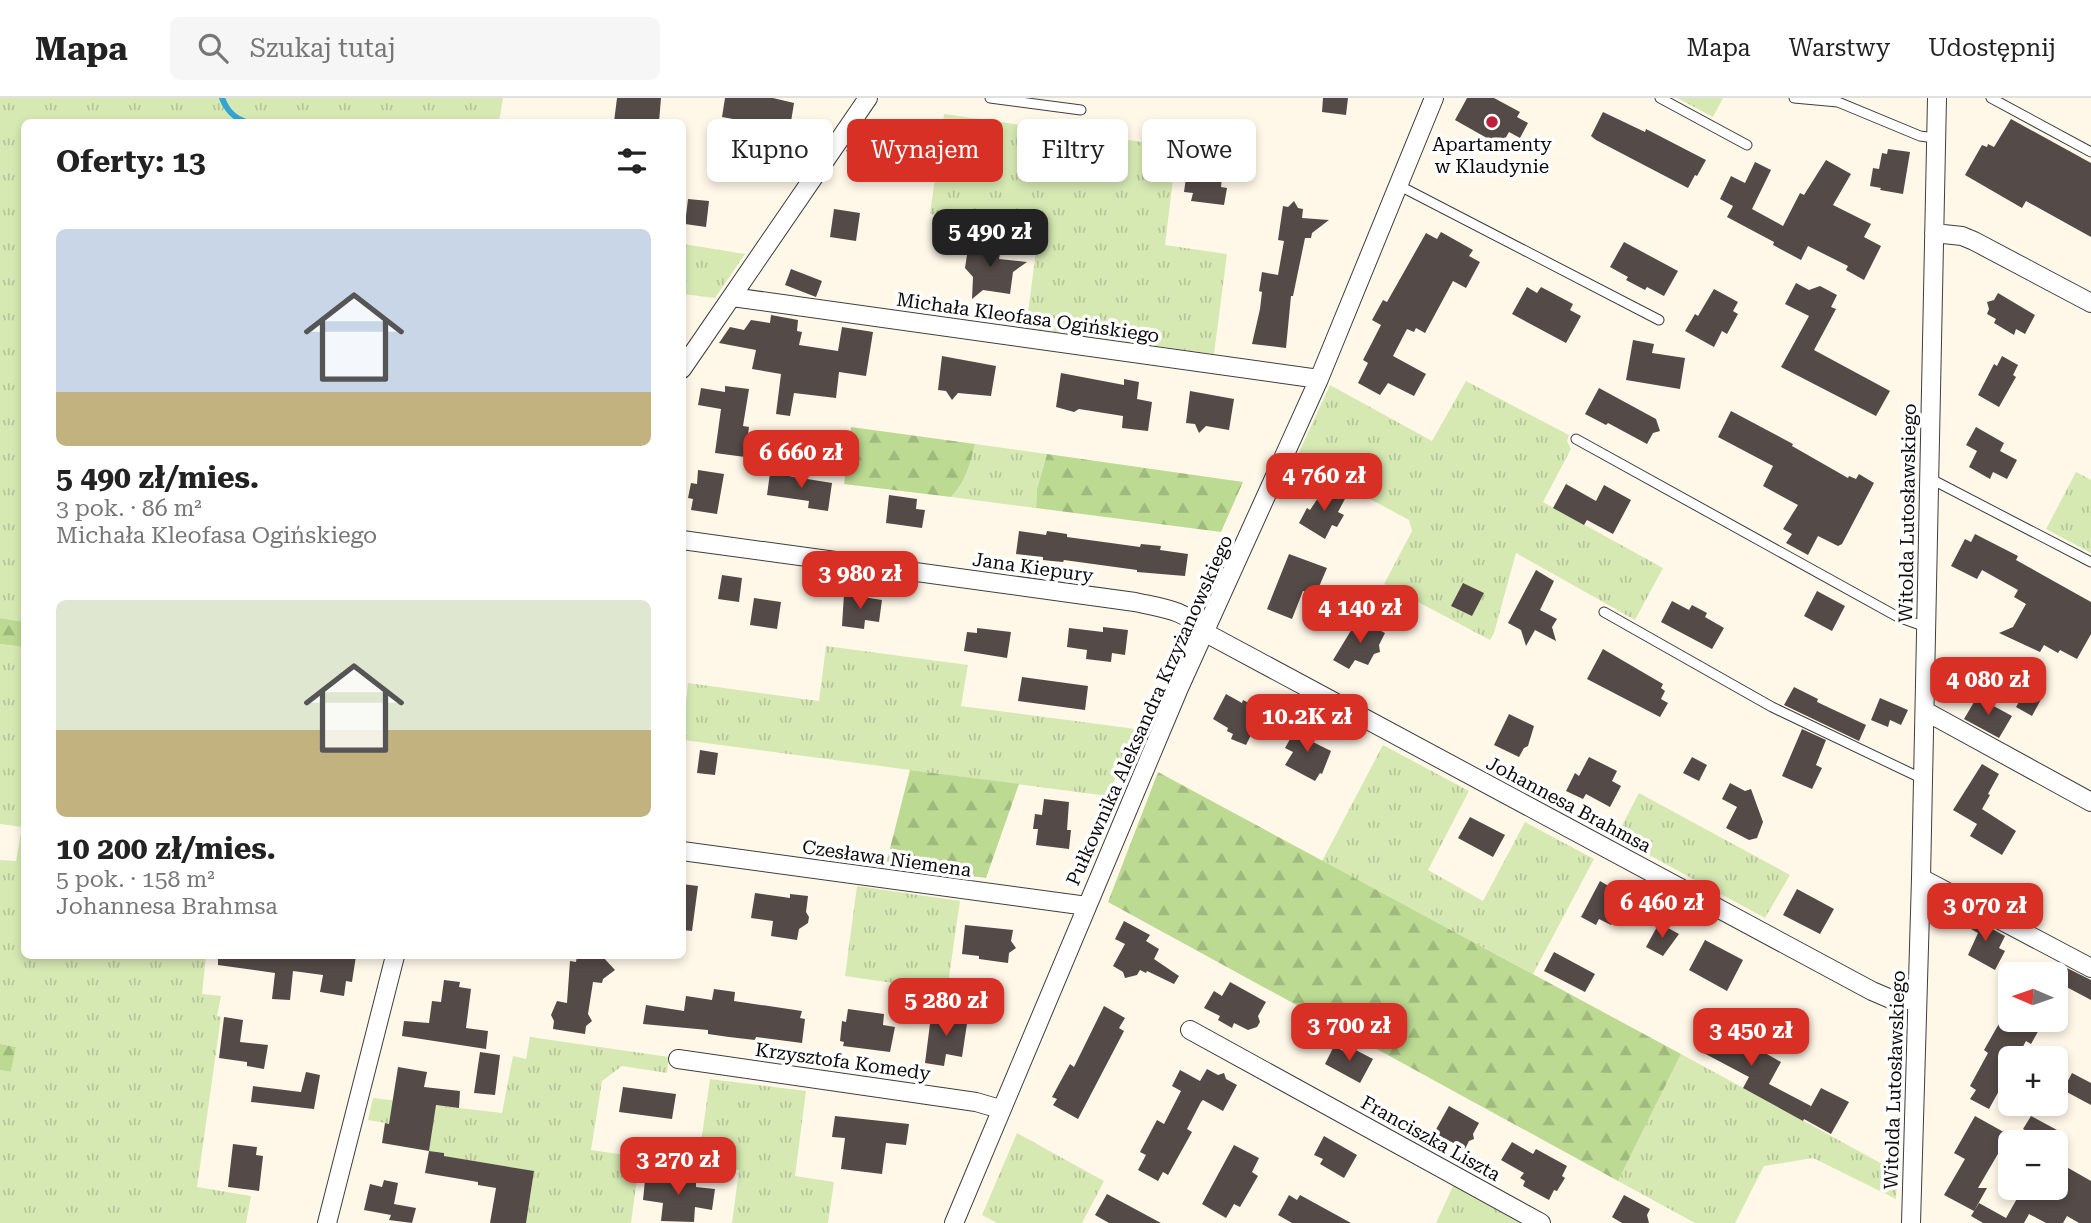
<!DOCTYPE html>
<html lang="pl">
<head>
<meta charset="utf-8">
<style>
	body { margin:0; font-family:"Roboto Serif",serif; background:#f6f6f6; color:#222; height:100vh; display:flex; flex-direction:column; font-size:26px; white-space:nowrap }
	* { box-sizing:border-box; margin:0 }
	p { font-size:23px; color:#767676 }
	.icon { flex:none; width:38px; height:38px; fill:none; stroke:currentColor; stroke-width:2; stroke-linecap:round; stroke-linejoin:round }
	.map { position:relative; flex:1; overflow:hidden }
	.panel { position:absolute; left:21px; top:21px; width:665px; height:840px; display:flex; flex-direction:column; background:#fff; border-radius:10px; box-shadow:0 4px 10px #0003 }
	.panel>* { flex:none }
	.top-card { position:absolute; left:707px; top:21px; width:665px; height:63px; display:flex; gap:14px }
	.needle { width:46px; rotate:272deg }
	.fabs { position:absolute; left:1998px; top:864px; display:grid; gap:14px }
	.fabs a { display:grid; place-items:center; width:70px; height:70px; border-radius:10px; background:#fff; box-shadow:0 4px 10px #0003; font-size:35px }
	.price { position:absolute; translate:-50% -60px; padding:0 16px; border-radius:14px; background:#d93025; color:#fff; font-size:23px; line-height:46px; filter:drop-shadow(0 2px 4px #0008) }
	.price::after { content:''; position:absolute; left:50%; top:42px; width:21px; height:16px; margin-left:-10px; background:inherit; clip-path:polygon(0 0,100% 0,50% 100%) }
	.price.on { background:#222; color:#fff }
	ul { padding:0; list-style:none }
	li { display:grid; align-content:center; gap:14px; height:371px; padding:0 35px }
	li span { display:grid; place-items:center; height:217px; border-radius:10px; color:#555 }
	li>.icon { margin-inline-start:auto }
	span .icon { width:126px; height:126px; fill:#fffc; stroke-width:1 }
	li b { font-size:30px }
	h2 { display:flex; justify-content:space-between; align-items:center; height:84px; padding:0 35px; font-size:30px }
	.chip { padding:0 24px; border-radius:10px; background:#fff; box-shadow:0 4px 10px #0003; font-size:24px; line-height:63px }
	.chip.on { background:#d93025; color:#fff }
	header { display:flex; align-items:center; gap:42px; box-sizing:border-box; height:98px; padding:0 35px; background:#fff; border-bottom:2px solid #e0e0e0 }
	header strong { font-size:33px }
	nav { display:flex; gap:38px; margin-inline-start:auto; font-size:24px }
	.search { width:490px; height:63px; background:#f6f6f6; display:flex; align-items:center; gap:18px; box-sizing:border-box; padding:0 24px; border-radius:10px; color:#767676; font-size:26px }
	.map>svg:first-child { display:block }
</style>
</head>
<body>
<header>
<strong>Mapa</strong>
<div class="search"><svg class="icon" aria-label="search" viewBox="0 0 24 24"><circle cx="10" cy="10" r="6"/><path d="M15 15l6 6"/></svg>Szukaj tutaj</div>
<nav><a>Mapa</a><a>Warstwy</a><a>Udostępnij</a></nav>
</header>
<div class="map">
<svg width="2091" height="1125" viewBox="0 0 2091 1125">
	<defs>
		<pattern id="grass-tufts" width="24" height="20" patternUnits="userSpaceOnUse" patternTransform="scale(1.75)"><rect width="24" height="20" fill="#d6e9b3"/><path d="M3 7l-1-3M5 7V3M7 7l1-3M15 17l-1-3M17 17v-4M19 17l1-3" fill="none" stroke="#b6c699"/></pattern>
		<pattern id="forest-firs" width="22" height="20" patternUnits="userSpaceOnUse" patternTransform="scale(1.75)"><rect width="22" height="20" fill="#bcda92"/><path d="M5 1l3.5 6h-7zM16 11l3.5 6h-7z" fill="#a0ba7d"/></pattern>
	</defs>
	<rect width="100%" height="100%" fill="#fff8e9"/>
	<!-- grass -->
	<path fill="url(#grass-tufts)" d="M0 0H503L499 24H24V524L0 520Z
		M1677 0H1723L1713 19Z
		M944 16 1177 49 1165 147 1227 156 1214 256 1026 230 1039 130 930 116Z
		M683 146 745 156 715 200 683 196Z
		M1466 283 1569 337 1567 343 1571 351 1543 404 1663 470 1635 522 1516 455 1494 535 1490 542 1384 486 1412 433 1409 422 1296 361 1330 287 1432 343Z
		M975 346 1047 356 1037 391 1036 410 951 399C966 383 970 367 975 346Z
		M2076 374 2091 382V455L2046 431Z
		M0 546 24 549V858H206L202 896 221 898 217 918 221 919 197 1089 251 1098 246 1125H0V972L11 974 16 949 0 946V762L16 763 22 729 0 726Z
		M826 548 968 567 961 608 1136 631 1108 698 683 642 688 585 819 603Z
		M1383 647 1469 693 1428 772 1483 803 1525 724 1594 761 1533 876 1322 763Z
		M1639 695 1790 777 1765 820 1616 739Z
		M857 788 960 803 947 893 845 878Z
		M530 939 669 959 667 975 622 968 602 983 591 1052 640 1059 631 1125H526L534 1073 444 1058V1055L429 1053 432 1033 368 1022 373 1000 502 1015 513 958 526 961Z
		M1681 956 1897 1074 1896 1101 1813 1060 1764 1068 1735 1125H1695L1618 1083Z
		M710 981 806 993 795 1078 834 1084 828 1125H732L739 1072 698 1066Z
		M1017 1035 1104 1083 1082 1125H997L982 1117Z
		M1454 1086 1525 1125H1436Z"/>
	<!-- forest -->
	<path fill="url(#forest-firs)" d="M851 329 975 346C970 367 966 383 951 399L844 386Z
		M1047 356 1243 384 1221 434 1036 410 1037 391Z
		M0 520 24 524V549L0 546Z
		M910 672 1019 686 986 780 886 766Z
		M1158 674 1681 956 1618 1083 1108 804Z
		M0 946 16 949 11 974 0 972Z"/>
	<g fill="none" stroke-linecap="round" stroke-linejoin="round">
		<!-- stream -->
		<path stroke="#32a6d0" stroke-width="6" d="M222 0C227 13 234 20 246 24"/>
	</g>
	<!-- building -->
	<path fill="#544a47" d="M617 0H661L659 24H614Z
		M725 0H773L794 5 790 30 744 25V23L722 19Z
		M1323 0H1348L1346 17 1322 14Z
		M1467 0H1494L1520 14 1517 19 1528 25 1520 40 1509 34 1501 48 1455 22Z
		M1603 14 1645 34 1646 31 1706 62 1697 78 1695 77 1688 90 1596 42 1591 38Z
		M2011 21 2091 65V139L2026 103 2022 110 1965 77 1982 47 1987 49 1988 46 1994 49Z
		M890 27 923 31 917 74 872 67 846 53 856 39 886 55Z
		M1888 51 1910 54 1903 96 1880 92 1881 90 1870 88 1873 70 1879 71 1882 55 1887 56Z
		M1826 62 1851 76 1833 107 1871 126 1864 139 1881 148 1864 182 1846 172 1848 168 1808 148 1801 162 1773 147 1774 144 1727 119 1733 108 1720 101 1731 78 1745 85 1755 64 1771 72 1752 111 1783 128 1800 95 1804 97Z
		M1188 65 1208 68 1206 77 1222 79 1221 89 1227 90 1224 107 1191 103 1193 95 1184 94Z
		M688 101 709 103 706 129 685 126Z
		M1294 103 1298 110 1303 111 1302 120 1329 122 1312 135 1311 140H1305L1293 198H1291L1286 250 1252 246 1260 211 1262 194 1259 193 1262 174 1278 177 1284 143 1278 142 1283 108 1288 109Z
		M834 111 860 115 856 143 830 139Z
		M1441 134 1473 152 1469 158 1480 164 1466 190 1453 183 1425 235 1416 230 1414 234 1407 231 1393 258 1426 276 1414 298 1388 285 1380 297 1358 285 1368 265 1363 262 1381 227 1372 222 1383 202 1387 204 1426 135 1437 141Z
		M969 144 992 147 1000 156 999 161 1027 164 1013 174 1010 196 983 192 972 201 973 179 965 170Z
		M1624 144 1678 173 1664 198 1647 189 1645 192 1626 182 1628 179 1610 169Z
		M791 171 822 183 816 199 785 187Z
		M1796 185 1809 192 1820 188 1837 197 1831 209 1836 211 1814 252 1890 293 1876 318 1781 269 1809 218 1785 206Z
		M1527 189 1537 195 1541 189 1573 206 1570 212 1581 218 1566 245 1512 216Z
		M1714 191 1738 204 1733 213 1738 216 1727 236 1722 233 1714 249 1685 233 1695 216 1698 218Z
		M1998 195 2035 217 2025 236 2016 231 2014 237 1994 225 1996 221 1987 216 1989 211 1987 204 1994 202Z
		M771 217 798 222 797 233 802 234 799 247 838 253 842 229 873 234 866 278 839 274 836 300 794 295 790 318 776 316 781 276 752 271 756 252 719 245 730 229 744 232 751 222 770 225Z
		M1633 242 1654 246 1652 255 1685 260 1680 291 1626 282Z
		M942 258 996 268 991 298 958 295 952 302 946 293 938 292Z
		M2002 258 2018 267 2013 277 2016 279 1999 309 1978 297 1994 266 1997 268Z
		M1061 275 1124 287V281L1139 284 1137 301 1152 304 1148 333 1122 330 1123 318 1079 311 1074 314 1056 309Z
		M725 288 749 291 743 328 749 329 745 359 715 355 721 311 698 307 701 290 725 294Z
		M1599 290 1656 321 1660 333 1653 335 1647 346 1608 325 1606 327 1585 316Z
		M1190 293 1234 301 1229 332 1206 328 1199 335 1195 326 1186 325Z
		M1731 313 1793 346 1792 348 1848 380 1849 378 1856 381 1859 376 1874 385 1842 446 1838 448 1818 438 1808 457 1786 445 1792 436 1783 431 1798 407 1763 388 1773 368 1718 339Z
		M1976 329 2004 345 2000 353 2017 362 2007 381 1993 374 1990 381 1969 369 1977 353 1966 347Z
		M698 372 724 376 717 416 691 412 693 401 688 400 691 385 697 386Z
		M770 375 832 385 828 413 808 410 809 403 767 397Z
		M1566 386 1596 403 1604 387 1631 402 1613 436 1587 422 1584 427 1553 410Z
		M1326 388 1346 399 1338 414 1344 417 1337 429 1332 427 1325 441 1299 425 1307 410 1310 412Z
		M889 397 917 401 916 411 925 412 922 430 886 425Z
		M1019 433 1046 437 1047 433 1067 436V439L1140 449 1141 446 1161 448 1160 452 1188 456 1185 478 1137 474V472L1064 462 1063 464 1052 463 1043 462V459L1016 456Z
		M1975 436 2018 458 2016 462 2091 504V536L2077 561 2060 552 2058 555 2044 547 2040 554 1999 535 2013 529 2026 506 2014 499 2018 492 1982 472 1977 481 1951 468 1965 441 1971 444Z
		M1289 456 1327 470 1315 498 1303 493 1292 521 1267 511Z
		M1536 472 1554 483 1540 512 1557 521 1552 529 1556 543 1535 532 1526 548 1521 532 1508 525Z
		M722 477 742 480 739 504 718 501Z
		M1463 485 1484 495 1472 518 1451 508Z
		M1817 493 1845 508 1832 533 1804 518Z
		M844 496 882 502 879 524 865 522 864 531 842 528Z
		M754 500 781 504 777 531 750 527Z
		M1672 503 1689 512 1692 507 1707 515 1705 519 1724 530 1712 551 1661 524Z
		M1358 521 1385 535 1379 547 1380 554 1374 556 1368 567 1355 562 1349 571 1333 562Z
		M1103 529 1128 532 1125 557 1112 555 1111 564 1086 561 1087 552 1067 549 1069 530 1103 534Z
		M977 530 1011 534 1007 560 964 553 967 534 977 535Z
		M1603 551 1663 586 1661 590 1665 593 1661 601 1668 605 1660 619 1587 581Z
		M1022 579 1088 588 1085 612 1018 603Z
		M2030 585 2045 594 2032 618 2016 609Z
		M1794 589 1818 601 1817 604 1866 627 1859 643 1784 607Z
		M1226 596 1242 605 1243 602 1271 616 1259 638 1252 635 1246 647 1231 641 1233 636 1227 633 1228 630 1213 621Z
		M1977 599 2012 618 1999 640 1964 621Z
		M1880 600 1908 612 1901 627 1890 622 1888 629 1871 622Z
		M1509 616 1534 628 1528 648 1524 650 1519 659 1494 647Z
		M1298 627 1315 636 1311 643 1331 653 1322 676 1320 675 1315 683 1285 667 1293 654 1285 650Z
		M1802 631 1826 642 1816 667 1822 670 1812 691 1782 678Z
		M700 652 718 655 715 677 697 675Z
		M1589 659 1617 673 1612 683 1621 688 1610 709 1586 696 1583 701 1566 693 1575 675 1579 678Z
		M1692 659 1707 667 1699 683 1683 675Z
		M1982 666 1999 676 1988 696 1990 697 1982 711 2016 733 2002 757 1970 738 1977 726 1953 712Z
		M1730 685 1745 693 1751 691 1763 724 1757 740 1749 742 1726 730 1737 709 1722 701Z
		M1044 701 1069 704 1067 732H1071L1069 751 1036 747 1038 731H1033L1035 716 1042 717Z
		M1470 719 1505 737 1493 759 1458 740Z
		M1600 783 1619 794 1613 804 1617 816 1611 827 1599 821 1596 827 1581 819Z
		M682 786 698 788 692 833 682 832Z
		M1797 791 1834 811 1820 836 1783 817Z
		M755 795 790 800V796L808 798 806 814 809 819 808 825 799 831 797 842 771 838 773 823 751 820Z
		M1967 817 2005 838 1999 850 2005 853 1995 872 1968 857 1978 835 1962 826Z
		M1124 823 1150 837 1146 843 1159 851 1154 861 1179 878 1174 886 1147 873 1146 875 1140 872 1137 877 1125 880 1123 874 1113 868 1125 846 1115 841Z
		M1659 825 1679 836 1663 858 1646 849Z
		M965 827 1013 832 1011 843 1016 850 1009 855 1008 865 979 861V858L962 856Z
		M1705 842 1743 862 1727 893 1689 872Z
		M1554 854 1595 876 1585 894 1544 873Z
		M218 858H356L352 884 346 883 344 898 320 894 323 877 293 873 290 902 272 901 275 875 218 867Z
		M577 858H602L615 872 603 881 602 885 593 884 588 916 592 923 586 928 585 936 553 931 554 923 551 917 557 903 567 905 570 863 576 864Z
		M2067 870 2091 882V902L2059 885Z
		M444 882 460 884 459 889 471 891 466 930 488 933 486 951 402 938 404 923 429 925 432 903 441 904Z
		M1230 884 1266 904 1258 918 1260 924 1257 929 1248 932 1234 925 1232 930 1218 922 1220 918 1204 910 1214 893 1222 898Z
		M714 891 735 894 734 903 802 913 800 920 805 921 802 945 756 939 755 942 729 939 708 936V932L643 926 646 907 684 913 686 898 712 902Z
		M1104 908 1125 920 1119 930 1124 933 1078 1021 1053 1007 1057 1001 1052 999 1070 966 1074 969Z
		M848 911 884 916 883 927 895 929 890 954 843 948 844 944 840 943 842 923 846 924Z
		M952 916 968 919 962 959 946 956 944 968 925 965 931 918 952 920Z
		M1718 916 1723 931 1781 964 1769 986 1811 1008 1803 1023 1743 990 1749 979 1698 952Z
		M224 919 243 922 240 944 268 947 264 971 247 968V964L219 960Z
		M2001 922H2026L2040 930 2031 946 2026 943 2016 961H2011V971L1989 1011 1970 1001 1976 992 1970 988 1988 955 1984 952Z
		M1334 948 1345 954 1348 948 1373 961 1360 985 1325 966Z
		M480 954 500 957 495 997 474 995Z
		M398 969 427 974 424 989 460 993 459 1010 436 1007 429 1053 382 1045 385 1025 389 1026Z
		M1207 971 1218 977 1224 975 1226 981 1237 987 1223 1013 1203 1002 1201 1004 1187 1031 1192 1034 1168 1077 1163 1074 1158 1083 1138 1072 1146 1057 1140 1054 1157 1022 1164 1026 1181 993 1172 988 1180 972 1200 983Z
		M306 974 320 977 314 1011 251 1004 253 988 301 994Z
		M2072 975 2091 985V1007L2063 992Z
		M623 989 676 996 672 1021 619 1014Z
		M1821 990 1849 1004 1831 1036 1804 1021Z
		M1449 1008 1479 1025 1473 1036 1474 1041 1469 1043 1465 1051 1434 1035Z
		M835 1018 909 1026 906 1047 886 1045 882 1076 841 1071 845 1040 832 1039Z
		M1975 1018 2009 1037 1978 1090H1987L1974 1113 1944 1097 1965 1061 1954 1055Z
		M2031 1018 2057 1032 2050 1045 2023 1031Z
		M1324 1038 1357 1057 1344 1080 1320 1066 1323 1061 1314 1057Z
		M1512 1044 1533 1056 1536 1051 1567 1068 1562 1078 1565 1080 1557 1093 1554 1092 1549 1102 1523 1088 1525 1083 1520 1080 1524 1075 1501 1062Z
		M233 1046 257 1049 256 1057 263 1058 259 1093 228 1089Z
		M1234 1047 1259 1060 1252 1074 1258 1078 1240 1109 1234 1106 1226 1120 1202 1106Z
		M429 1053 444 1055V1058L534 1073 526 1125H490L496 1090 478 1087V1084L425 1075Z
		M2056 1063 2091 1083V1125H2079L2067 1118 2063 1125H2046L2029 1116 2024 1125H1983L1971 1118 1979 1105 2006 1120 2023 1090H2056Z
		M663 1074 683 1076 682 1079 696 1081V1089L715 1091 712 1112 695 1109 694 1124 661 1123 663 1105 643 1102 645 1082 661 1084Z
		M384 1082 398 1085 394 1106 416 1110 412 1125 389 1122 391 1117 364 1112 370 1086 382 1089Z
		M1107 1096 1161 1125H1109L1095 1117Z
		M1289 1097 1297 1102 1300 1097 1351 1125H1292L1278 1117Z
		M1624 1097 1650 1111 1647 1117 1649 1125H1622L1612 1119Z"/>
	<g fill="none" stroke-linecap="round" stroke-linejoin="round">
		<defs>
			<path id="service" d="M990 0 1081 12
				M1660 0 1747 47
				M1794 0 1838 4 1920 38 1935 40
				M1991 0 2091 54
				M1398 87 1659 222
				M1576 341 1898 519 1926 529
				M1929 380 2091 464
				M1604 514 1772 609 1923 681"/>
			<path id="minor" d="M1934 135 1962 138 1974 143 2091 205
				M732 199 1319 281
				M682 271 868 0
				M682 442 1135 504C1162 510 1187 512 1204 534L1872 893 1893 902H1917
				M1925 613 2091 704
				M682 753 1087 808
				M1921 780 2091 870
				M1190 932 1541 1125
				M678 961 976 1004 1000 1011
				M327 1125 395 858
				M954 1125 1179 590 1319 281 1434 0
				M1911 1125 1921 780 1937 0"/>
		</defs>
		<!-- service casing -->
		<use href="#service" stroke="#3e3e3e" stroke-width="11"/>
		<!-- minor casing -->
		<use href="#minor" stroke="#3e3e3e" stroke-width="20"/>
		<!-- service -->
		<use href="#service" stroke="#fff" stroke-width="9"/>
		<!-- minor -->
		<use href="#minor" stroke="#fff" stroke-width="18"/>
	</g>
	<!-- markers -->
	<circle fill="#bd213d" stroke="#fff" stroke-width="2.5" cx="1492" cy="24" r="7"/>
	<g text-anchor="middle" stroke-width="7" stroke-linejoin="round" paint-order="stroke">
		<!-- poi labels -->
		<g font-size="19" fill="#0b0b0b" stroke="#fff">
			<text x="1492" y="53">Apartamenty<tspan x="1492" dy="22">w Klaudynie</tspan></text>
		</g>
		<!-- street labels -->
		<g font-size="19" fill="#0b0b0b" stroke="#fff">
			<text transform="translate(1028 219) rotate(8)" y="7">Michała Kleofasa Ogińskiego</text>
			<text transform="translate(1907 415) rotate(-89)" y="7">Witolda Lutosławskiego</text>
			<text transform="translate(1033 469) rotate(8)" y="7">Jana Kiepury</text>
			<text transform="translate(1149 612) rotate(-66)" y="7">Pułkownika Aleksandra Krzyżanowskiego</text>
			<text transform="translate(1569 706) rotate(28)" y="7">Johannesa Brahmsa</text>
			<text transform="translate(887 760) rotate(8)" y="7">Czesława Niemena</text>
			<text transform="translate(843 963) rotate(8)" y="7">Krzysztofa Komedy</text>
			<text transform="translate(1894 982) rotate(-88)" y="7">Witolda Lutosławskiego</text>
			<text transform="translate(1431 1040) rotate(29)" y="7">Franciszka Liszta</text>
		</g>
	</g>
</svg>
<div class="fabs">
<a><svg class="needle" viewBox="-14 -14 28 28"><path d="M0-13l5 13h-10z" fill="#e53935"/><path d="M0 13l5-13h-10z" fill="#767676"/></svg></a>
<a>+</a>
<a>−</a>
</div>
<b class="price on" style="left:990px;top:171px">5 490 zł</b>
<b class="price" style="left:801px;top:392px">6 660 zł</b>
<b class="price" style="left:1324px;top:415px">4 760 zł</b>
<b class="price" style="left:860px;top:513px">3 980 zł</b>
<b class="price" style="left:1360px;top:547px">4 140 zł</b>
<b class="price" style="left:1988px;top:619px">4 080 zł</b>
<b class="price" style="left:1307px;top:656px">10.2K zł</b>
<b class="price" style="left:1662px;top:842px">6 460 zł</b>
<b class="price" style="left:1985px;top:845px">3 070 zł</b>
<b class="price" style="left:946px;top:940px">5 280 zł</b>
<b class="price" style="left:1349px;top:965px">3 700 zł</b>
<b class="price" style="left:1751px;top:970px">3 450 zł</b>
<b class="price" style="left:678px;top:1099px">3 270 zł</b>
<div class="top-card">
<a class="chip">Kupno</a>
<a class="chip on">Wynajem</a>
<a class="chip">Filtry</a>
<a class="chip">Nowe</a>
</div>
<section class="panel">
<h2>Oferty: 13<svg class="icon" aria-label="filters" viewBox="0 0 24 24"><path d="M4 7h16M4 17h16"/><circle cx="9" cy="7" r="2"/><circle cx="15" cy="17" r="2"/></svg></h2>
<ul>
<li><span style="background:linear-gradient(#c9d6e8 75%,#c2b280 0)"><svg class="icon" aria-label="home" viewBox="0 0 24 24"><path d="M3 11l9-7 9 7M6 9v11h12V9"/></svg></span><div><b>5 490 zł/mies.</b><p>3 pok. · 86 m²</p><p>Michała Kleofasa Ogińskiego</p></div></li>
<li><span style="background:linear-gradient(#dfe7d0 60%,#c2b280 0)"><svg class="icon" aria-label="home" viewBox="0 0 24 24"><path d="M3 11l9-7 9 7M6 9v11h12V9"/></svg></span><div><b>10 200 zł/mies.</b><p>5 pok. · 158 m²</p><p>Johannesa Brahmsa</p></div></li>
</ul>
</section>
</div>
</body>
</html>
